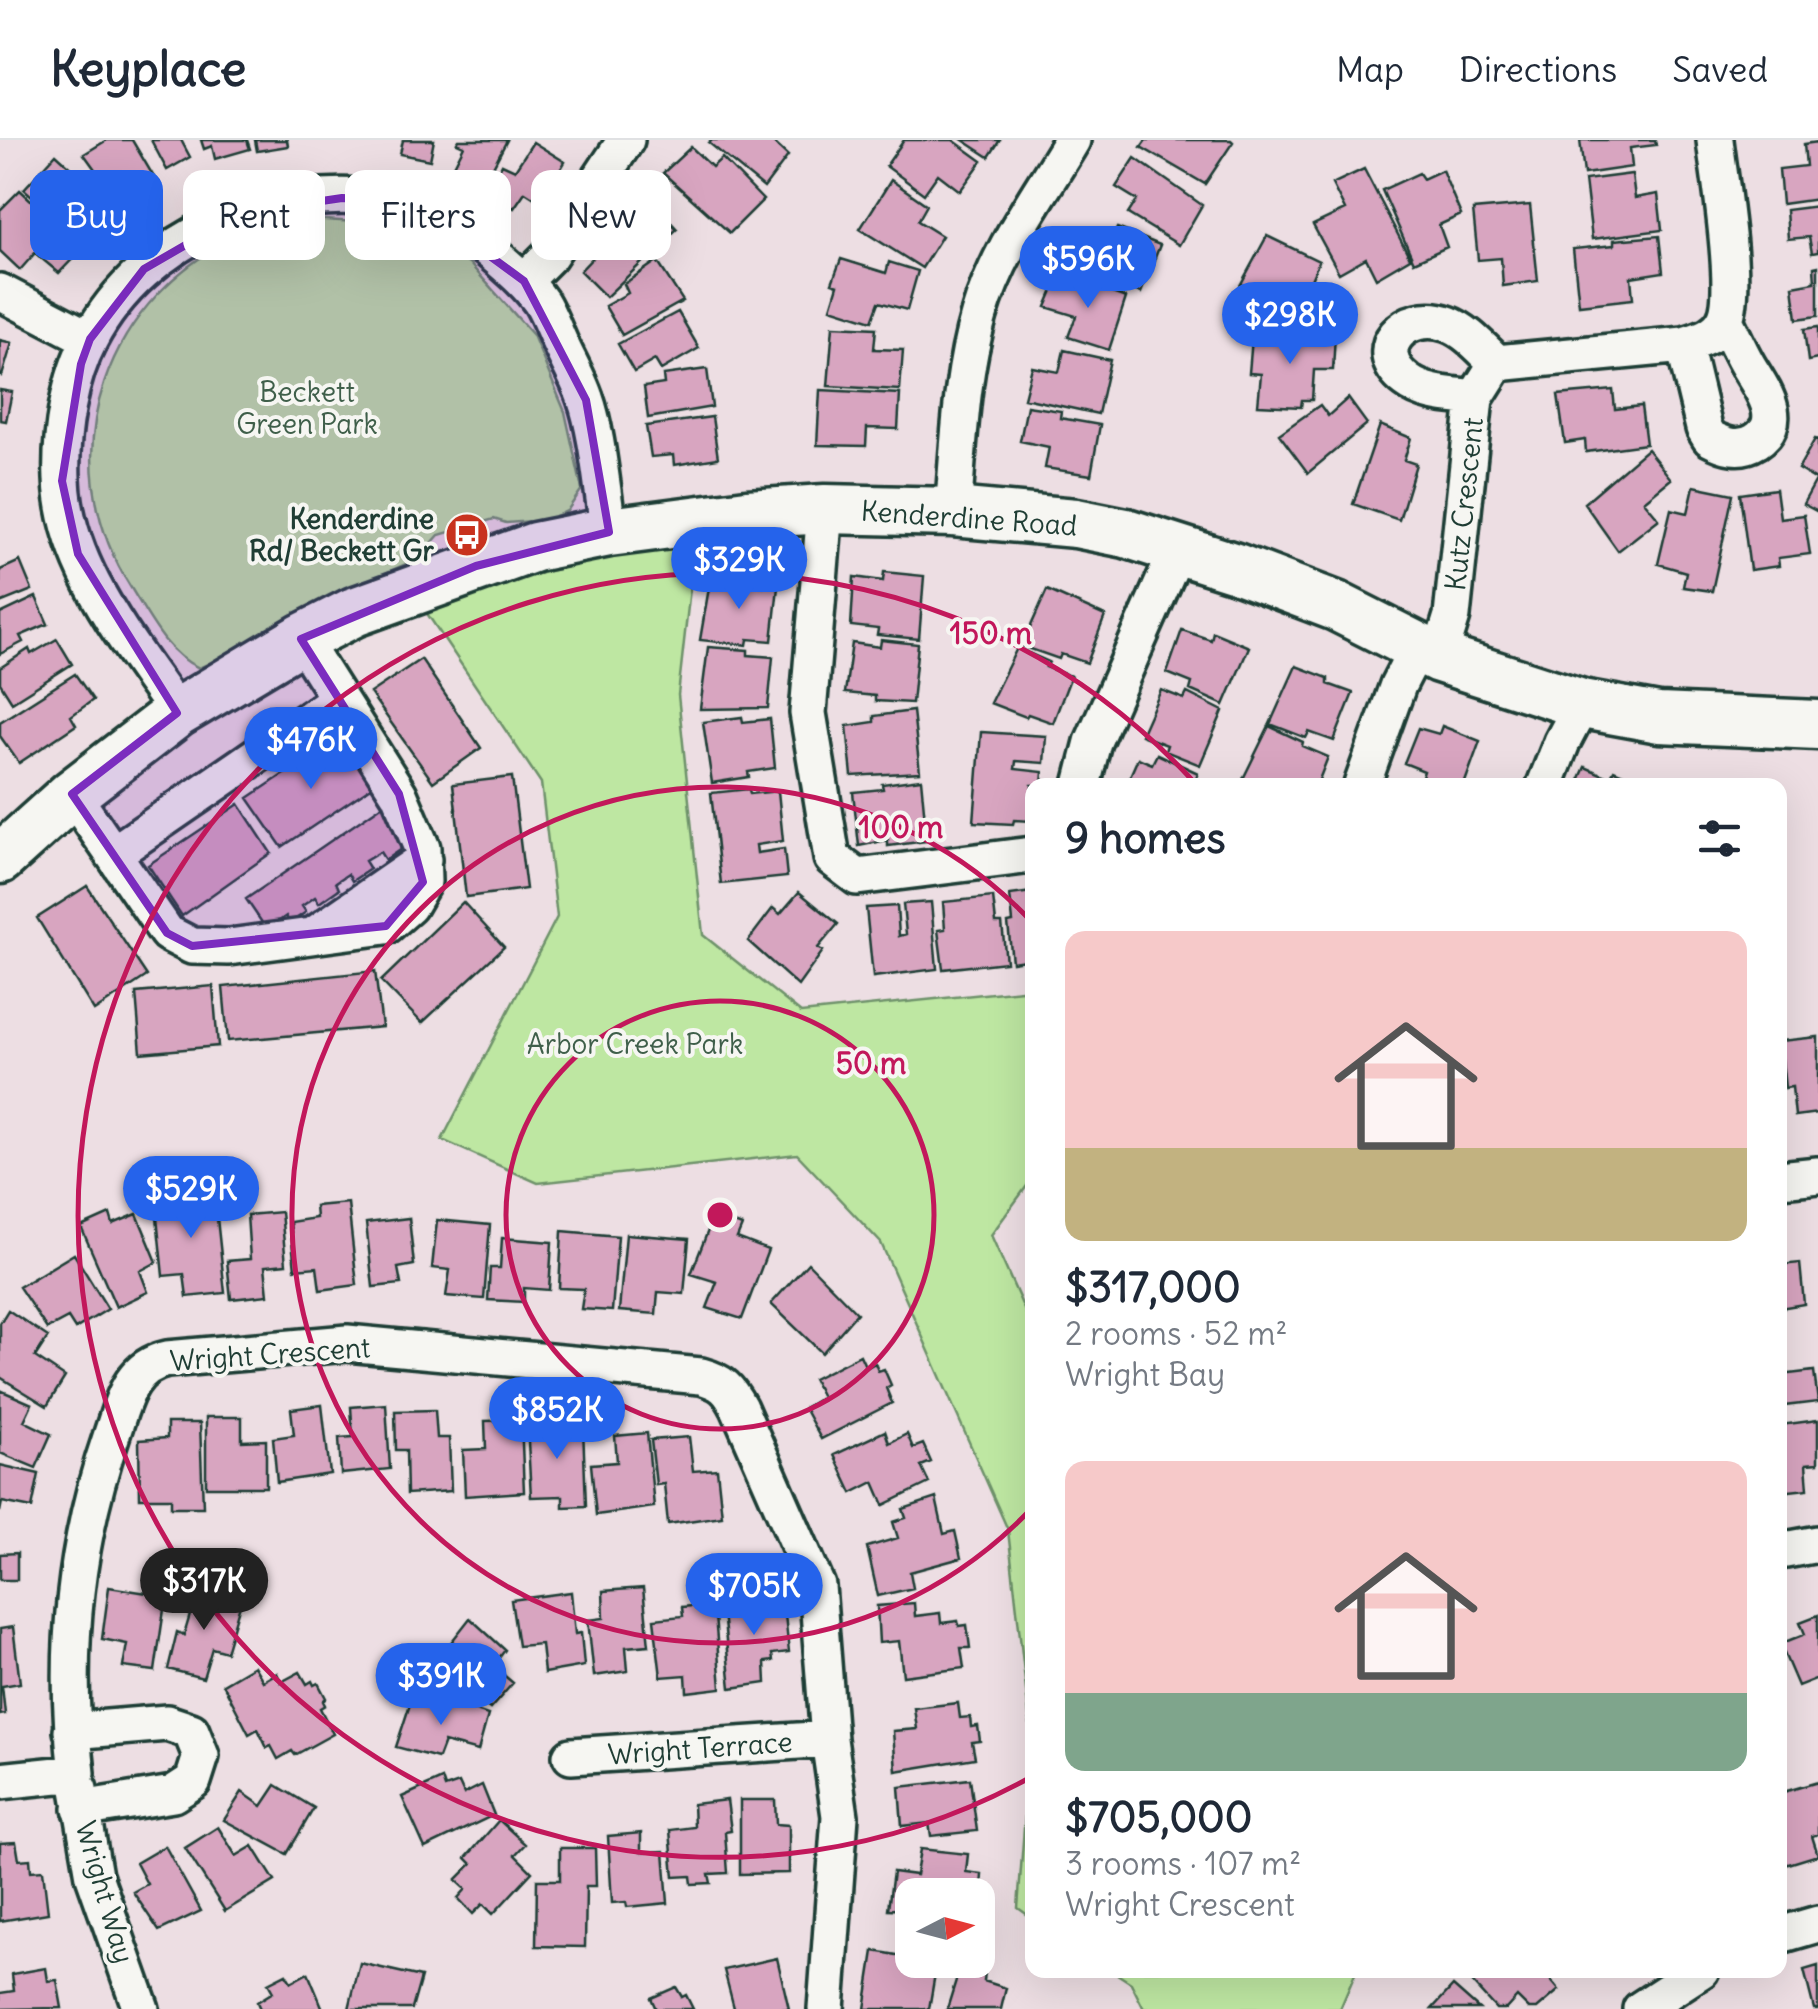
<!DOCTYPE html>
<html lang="en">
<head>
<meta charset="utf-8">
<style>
	body { margin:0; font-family:Delius,sans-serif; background:#f2f2f3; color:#1f2937; height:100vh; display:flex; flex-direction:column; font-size:38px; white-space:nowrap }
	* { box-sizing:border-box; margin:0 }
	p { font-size:32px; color:#747a83 }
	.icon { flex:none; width:55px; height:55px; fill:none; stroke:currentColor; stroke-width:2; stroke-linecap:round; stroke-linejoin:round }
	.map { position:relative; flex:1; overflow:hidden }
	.panel { position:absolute; left:1025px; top:638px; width:762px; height:1200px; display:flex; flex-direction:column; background:#fff; border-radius:20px; box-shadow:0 10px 40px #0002 }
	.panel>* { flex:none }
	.banner { position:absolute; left:30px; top:30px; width:845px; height:90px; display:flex; gap:20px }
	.needle { width:65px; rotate:84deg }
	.fabs { position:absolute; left:895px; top:1738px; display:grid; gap:20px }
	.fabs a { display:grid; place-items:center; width:100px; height:100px; border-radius:20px; background:#fff; box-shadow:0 10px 40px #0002; font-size:50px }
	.price { position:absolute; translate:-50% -85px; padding:0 22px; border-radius:35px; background:#2563eb; color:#fff; font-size:32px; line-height:65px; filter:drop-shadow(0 2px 5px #0008) }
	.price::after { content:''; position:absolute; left:50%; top:60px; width:30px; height:22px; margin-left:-15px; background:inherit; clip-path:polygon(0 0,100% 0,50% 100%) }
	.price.active { background:#222; color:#fff }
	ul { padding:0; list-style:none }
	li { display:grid; align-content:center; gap:20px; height:530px; padding:0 40px }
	li span { display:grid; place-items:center; height:310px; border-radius:20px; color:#555 }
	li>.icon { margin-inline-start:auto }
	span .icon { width:180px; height:180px; fill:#fffc; stroke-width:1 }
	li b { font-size:42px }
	h2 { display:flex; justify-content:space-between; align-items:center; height:120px; padding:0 40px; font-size:42px }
	.pill { padding:0 35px; border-radius:20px; background:#fff; box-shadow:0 10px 40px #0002; font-size:35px; line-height:90px }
	.pill.active { background:#2563eb; color:#fff }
	header { display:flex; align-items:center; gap:60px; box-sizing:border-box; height:140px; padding:0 50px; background:#fff; border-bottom:2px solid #e0e1e3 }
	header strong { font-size:48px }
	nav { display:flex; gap:55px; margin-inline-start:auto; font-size:35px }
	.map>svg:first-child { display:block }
</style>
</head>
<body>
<header>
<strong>Keyplace</strong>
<nav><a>Map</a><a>Directions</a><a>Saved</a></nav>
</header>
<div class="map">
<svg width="1818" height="1869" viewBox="0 0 1818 1869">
	<rect width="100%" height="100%" fill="#eddee3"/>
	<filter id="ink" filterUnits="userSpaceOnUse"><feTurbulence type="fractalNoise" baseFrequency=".01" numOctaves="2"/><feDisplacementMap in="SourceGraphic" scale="20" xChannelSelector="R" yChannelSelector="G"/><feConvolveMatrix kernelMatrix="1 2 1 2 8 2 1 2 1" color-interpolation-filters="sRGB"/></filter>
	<g filter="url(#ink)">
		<!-- green -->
		<path fill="#bee7a2" stroke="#6e926b" stroke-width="2.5" d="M308 79 389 84 469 123 533 195 565 272 582 349 567 371 548 380 506 383 494 379 439 395 418 419 322 460 224 517 199 528C167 514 149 477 131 448 47 315 105 152 248 92 266 84 289 83 308 79Z
			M660 404 694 413 678 555 703 795 801 873 1032 849V1039L991 1095 1032 1187V1778L1018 1768 1031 1594 1008 1390 881 1103 797 1014 538 1043 442 1000 557 777 541 643 424 469 476 449Z
			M1111 1830H1348L1355 1834 1340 1869H1144L1131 1843Z"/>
		<!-- building -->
		<path fill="#d8a5c0" stroke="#1f3d34" stroke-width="2.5" d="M107 0H132L161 49 136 64 126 47 112 53 84 14Z
			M151 0H181L190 17 167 30Z
			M201 0H247L250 9 215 19 212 6 204 9Z
			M255 0H287L288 6 257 11Z
			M403 0H434L430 20 400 14Z
			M459 0H507L482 48 451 32 464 6 457 3Z
			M712 0H771L788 16 764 48 709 3Z
			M904 0H953L982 21 960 51 938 34 924 54 886 26Z
			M963 0H1000L989 17Z
			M1146 0H1231L1233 2 1205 44 1141 7Z
			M1580 0H1655L1656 5 1630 8 1632 27 1584 34Z
			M533 2 565 22 541 62 525 52 514 68 488 52 502 24 515 30Z
			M1818 2V59L1782 64 1779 29 1806 26 1804 4Z
			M691 7 712 27 722 18 763 60 730 93 663 33Z
			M56 14 97 51 86 64 110 84 88 106 24 49Z
			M1135 18 1202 65 1179 105 1128 74 1137 60 1116 47Z
			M1364 29 1410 118 1376 138 1366 118 1339 133 1313 85 1345 70 1332 44Z
			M1442 30 1461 75 1439 85 1447 107 1414 122 1382 50 1419 33 1423 39Z
			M1632 34 1635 58 1658 54 1662 90 1592 99 1585 40Z
			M891 40 927 65 918 81 942 96 922 128 860 89Z
			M20 50 83 108 59 133 35 113 20 130 0 111V70Z
			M1530 65 1538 141 1503 146 1501 118 1478 120 1473 70Z
			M636 66 646 77 657 67 677 89 606 157 580 131 596 114 589 107Z
			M1818 66V112L1812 113 1809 97 1788 99 1786 70Z
			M1117 88 1160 105 1141 153 1066 124 1081 89 1111 102Z
			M1267 96 1319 121 1311 140 1340 154 1324 190 1236 153Z
			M1659 96 1663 132 1631 137 1633 159 1579 165 1573 109 1614 105V100Z
			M841 119 886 133 889 122 918 131 907 170 879 162 872 181 831 168 838 145 832 143Z
			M657 121 683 161 622 195 605 166 628 153 624 144Z
			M1818 126V176L1797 179 1793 146 1815 142 1814 127Z
			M1060 134 1126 158 1109 210 1068 197 1076 176 1046 167Z
			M678 172 699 208 661 230 655 220 634 232 618 204Z
			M833 186 876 188 874 209 903 210 900 250 828 246Z
			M1818 187V219L1808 221 1804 189Z
			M1302 192 1335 194 1333 230H1314L1312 260H1302L1301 267 1258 265 1261 234 1249 233 1252 198 1301 199Z
			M0 200 12 203 2 236 0 235Z
			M1064 210 1110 220 1098 274 1024 258 1032 227 1059 232Z
			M707 229 712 267 648 278 644 247 664 244 663 235Z
			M0 250 12 252 6 281 0 280Z
			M820 250 900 254 898 289 867 288 866 306 817 305Z
			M1613 250 1615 269 1641 266 1646 304 1586 312 1585 300 1565 303 1558 255Z
			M1348 258 1367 284 1308 333 1279 294 1320 265 1328 276Z
			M1027 266 1061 271 1060 278 1100 285 1091 335 1045 328 1049 307 1020 301Z
			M712 277 718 318 674 325 673 315 651 317 646 286Z
			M1380 285 1411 298 1404 320 1416 324 1399 380 1353 364Z
			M1815 299 1818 300V372L1803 364 1816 340 1798 329Z
			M1647 309 1671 339 1644 361 1659 379 1618 411 1584 363Z
			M1694 346 1733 354 1712 451 1683 447 1686 432 1658 424 1671 369 1688 373Z
			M1776 349 1780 378 1804 375 1810 414 1778 418 1779 426 1750 430 1740 354Z
			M20 421 32 450 0 463V430Z
			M884 432 924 436 919 499 877 495 878 489 851 486 854 437 883 441Z
			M711 436 750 441 749 445 778 447 772 501 748 499 747 505 700 500Z
			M1047 450 1105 476 1087 523 1061 514 1059 519 1022 506Z
			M36 457 48 484 20 496 23 502 0 514V474Z
			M1182 490 1211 500 1213 492 1249 507 1224 565 1190 550 1192 543 1167 533Z
			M57 499 72 524 12 562 0 543V528L29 509 31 514Z
			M881 500 918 504 912 563 875 561V556L845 553 852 503 880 507Z
			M708 507 748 510V515L773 517 768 568 700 569Z
			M1017 508 1049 522 1046 527 1071 536 1053 583 1028 574 1026 577 990 563Z
			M421 519 481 608 433 642 370 553Z
			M1296 526 1328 538V544L1353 553 1334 601 1309 592 1306 598 1270 584Z
			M75 534 93 560 71 576 76 585 19 623 0 596V582Z
			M1161 550 1184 559 1187 553 1223 571 1200 625 1165 611 1167 605 1141 595Z
			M913 571 920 632 852 636 847 586 874 582V576Z
			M742 577 743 582 770 579 775 628 748 632 749 637 712 643 703 582Z
			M1269 586 1303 602 1302 606 1328 617 1317 645H1240Z
			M1442 586 1480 601 1464 645H1444L1422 637 1424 631 1404 623 1418 588 1439 594Z
			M981 592 1046 596 1044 623 1016 621 1015 629 1043 632 1042 645H1032V681L1014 680 1013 684 974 682Z
			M341 596 373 646 282 707 248 658Z
			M1157 614 1198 633 1193 645H1126L1138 618 1152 624Z
			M1585 627 1610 638 1614 630 1649 645H1577Z
			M512 637 526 749 466 757 453 644Z
			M921 639 927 701 888 706V700L859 706 853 652 883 649 882 644Z
			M749 649 750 654 778 651 783 701 756 705 757 713 784 709 787 737 721 744 711 653Z
			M239 664 271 713 182 776 148 725Z
			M383 665 408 704 385 720 380 712 365 721 370 729 352 741 348 734 336 742 339 749 319 763 315 757 302 766 306 772 290 783 286 776 267 790 246 759Z
			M87 746 147 836 94 871 37 778Z
			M799 752 838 784 818 808 823 811 798 846 748 801 773 768 780 774Z
			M1032 752V819L1012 822 1008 783 1013 782 1010 755Z
			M993 757 996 783H1002L1006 822 943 829 938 790 945 789 943 762Z
			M463 762 504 807 422 883 381 841Z
			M931 762 937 829 873 837 866 768 897 766 899 796 906 794 903 764Z
			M375 831 382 887 228 901 223 847Z
			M213 846 218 906 141 913 136 853Z
			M1818 897V973L1795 976 1792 947 1785 948 1780 901Z
			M214 1050 225 1153 187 1157 184 1134 163 1136 155 1058Z
			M348 1063 357 1145 320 1150 317 1127 295 1129 290 1082 316 1078 315 1066Z
			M281 1072 286 1124 265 1126 268 1155 231 1159 227 1121 250 1119 247 1075Z
			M110 1074 113 1084 137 1074 157 1122 140 1131 148 1152 116 1167 81 1087Z
			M714 1075 742 1086 737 1098 768 1110 742 1179 707 1168 717 1142 691 1134Z
			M409 1078 414 1125 398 1128 401 1144 373 1147 366 1083Z
			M437 1080 490 1085 484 1159 446 1156 450 1130 432 1128Z
			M562 1091 618 1096 612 1171 581 1169 584 1149 559 1148Z
			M626 1094 689 1099 684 1154 658 1152 656 1174 619 1171Z
			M502 1098 552 1102 549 1150 524 1148V1162L488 1160 490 1128H500Z
			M74 1114 108 1169 75 1189 68 1178 47 1189 19 1147Z
			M1780 1120 1781 1125 1800 1123 1804 1164 1780 1168Z
			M808 1123 857 1173 822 1213 771 1164Z
			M8 1170 48 1197 35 1217 65 1237 47 1266 0 1237V1183Z
			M860 1215 866 1228 875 1223 878 1231 884 1229 891 1245 886 1248 892 1263 821 1299 804 1268 822 1257 813 1239Z
			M1814 1231 1818 1262 1784 1266 1781 1235Z
			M0 1250 32 1264 24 1281 51 1294 36 1328 0 1313Z
			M386 1264 390 1329 341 1334 339 1298 353 1297 351 1267Z
			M322 1265 330 1334 277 1342 273 1298 294 1295 291 1269Z
			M435 1270 437 1298H449L451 1351 407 1354 406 1310H396L395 1271Z
			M206 1277H242V1301L266 1300V1347H206Z
			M521 1280 524 1352 465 1356 463 1310 486 1309 485 1281Z
			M1818 1280V1323L1806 1324 1808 1349 1780 1352V1285Z
			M564 1282V1288L583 1287 586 1366 563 1367V1356L531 1357 527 1283Z
			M167 1283H200L203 1367H171V1358H140L139 1300 167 1298Z
			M885 1291 889 1303 907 1294 913 1308 923 1304 931 1322 921 1326 929 1343 884 1365 874 1342 852 1353 834 1315Z
			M647 1293 654 1367 596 1375 591 1324 617 1322 615 1296Z
			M689 1297 693 1331 717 1329 722 1376 668 1384 664 1344 656 1345 651 1300Z
			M0 1325 39 1334 32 1368 2 1362 0 1372Z
			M936 1358 944 1394 955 1391 961 1418 910 1432 913 1448 878 1456 867 1407 898 1398 893 1382 906 1378 903 1369Z
			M17 1413V1440H0V1414Z
			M109 1447 166 1456 155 1531 123 1527 127 1504 102 1499Z
			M198 1448 241 1461 226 1512 212 1508 203 1538 168 1529 177 1492 184 1495Z
			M643 1448 649 1505 626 1507 628 1531 594 1536 588 1480 604 1478 603 1451Z
			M571 1452 575 1494 581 1493 584 1526 544 1533 541 1504 518 1506 511 1460Z
			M783 1456 789 1512 772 1514 773 1521 765 1522 766 1543 731 1548 722 1463Z
			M914 1463 915 1476 940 1473 941 1483 958 1481 959 1486 967 1485 970 1508H961L964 1528 903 1536 899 1501 879 1503 877 1466Z
			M714 1464 721 1548 687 1552 686 1535 661 1537 654 1479 683 1476 682 1467Z
			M1818 1475V1538L1798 1546 1780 1504 1805 1494 1800 1482Z
			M470 1478 505 1510 493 1526 513 1543 490 1569 460 1546 465 1539 438 1519Z
			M13 1487 20 1543 2 1546 5 1574 0 1575V1489Z
			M254 1526 263 1541 277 1533 281 1542 300 1532 307 1544 312 1541 314 1545 318 1543 326 1558 323 1561 325 1565 320 1568 333 1594 295 1615 292 1611 278 1619 271 1606 267 1608 258 1589 249 1594 223 1544Z
			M412 1558 449 1569 451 1562 488 1575 478 1611 444 1602 438 1618 396 1607Z
			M958 1563 960 1578 970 1577 971 1587 978 1586 980 1601 972 1602 975 1618 896 1631 893 1591 917 1589 914 1568Z
			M442 1639 445 1648 459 1643 464 1654 482 1645 494 1675 425 1708 402 1657Z
			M970 1639 977 1691 931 1696 929 1683 902 1686 899 1647Z
			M1818 1642V1694L1812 1696 1818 1715 1782 1726 1780 1653Z
			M276 1645 314 1668 287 1714 224 1680 242 1652 262 1666Z
			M727 1660 731 1691 725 1692 728 1733 709 1734 711 1743 692 1744 691 1736 674 1737 670 1690 694 1687 693 1664Z
			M740 1660H775L776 1684 789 1685V1733L740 1734Z
			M499 1680 525 1704 515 1715 532 1732 493 1774 483 1764 473 1774 458 1758 466 1749 456 1740 472 1724 466 1718Z
			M218 1687 236 1716 253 1706 275 1741 225 1771 185 1708Z
			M641 1693V1712L664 1711 668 1763 627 1767 626 1762 612 1763 608 1696Z
			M16 1702 19 1720 30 1719 31 1731 43 1730 48 1773 0 1781V1703Z
			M165 1706 201 1771 159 1791 133 1752 147 1744 136 1723Z
			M560 1708H595L596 1746H586L585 1807 536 1806 537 1740H560Z
			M920 1709 968 1714 966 1732 982 1734 980 1765 978 1755H912V1770L888 1769 893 1732 916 1735Z
			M874 1811 937 1822 929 1869H865Z
			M777 1818 789 1869H732L734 1868 724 1830Z
			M360 1823 421 1837 412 1869H349Z
			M965 1826 985 1832 984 1841 1006 1848 1001 1869H947L957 1837H962Z
			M1818 1826V1869H1814L1804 1830Z
			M46 1828 48 1841 57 1840 62 1868 0 1869V1853L14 1851 12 1834Z
			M1473 1830H1542L1559 1850 1537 1869H1529L1517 1857 1506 1869H1496L1466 1836Z
			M308 1833 323 1869H260L257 1862 273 1852 268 1843 286 1834 291 1842Z
			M1453 1846 1479 1869H1432Z
			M676 1847 682 1857 686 1855 693 1869H656L651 1858Z"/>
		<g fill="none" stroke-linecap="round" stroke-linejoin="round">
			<defs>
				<path id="street" d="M524 141 549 116 626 0
					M0 152 90 199
					M1684 205 1704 288 1710 298C1725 306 1740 311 1756 301 1788 280 1760 247 1747 224 1739 210 1732 194 1725 180
					M1475 258C1453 255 1425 255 1407 241 1366 210 1406 168 1448 184 1467 191 1482 209 1497 223
					M825 369 808 573 832 718 857 737 1032 715
					M953 372C959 307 960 239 979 175 997 112 1039 56 1072 0
					M1439 518 1452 476 1475 258 1497 223 1684 205C1699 200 1716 196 1724 181 1740 153 1719 37 1715 0
					M177 573C130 503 65 428 62 339 60 295 69 238 90 199 143 97 275 41 386 60 427 67 469 92 499 119 514 132 529 145 541 162 549 175 554 190 560 203 568 221 579 240 585 258 598 294 602 353 609 392
					M1082 645 1093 602 1178 409
					M1362 645 1398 545 1417 508
					M1545 645 1562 602 1582 564
					M72 654 167 793 192 806 229 807 386 786 409 766 423 742 422 708 399 654 301 499
					M113 714 337 560
					M317 793 423 720
					M1780 1039 1818 1035
					M1780 1411 1818 1404
					M72 1591 167 1583 191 1591 201 1616 193 1641 173 1654 81 1669
					M571 1616 829 1599
					M0 1641 77 1633C63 1517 74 1404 112 1294 123 1262 129 1227 167 1219L347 1203 701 1236C723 1242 729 1249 739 1268L817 1446 829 1599 840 1676 826 1869
					M79 1649 94 1736 141 1869
					M1780 1795 1818 1784
					M1641 1869 1701 1830"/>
				<path id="secondary" d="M0 719 72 654 177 573 301 499 354 472 535 407 609 392 747 374 825 369 953 372 1076 383 1126 393 1236 428 1336 466 1439 518 1582 564 1659 578 1818 585"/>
			</defs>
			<!-- street casing -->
			<use href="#street" stroke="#1f3d34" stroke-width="42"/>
			<!-- secondary casing -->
			<use href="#secondary" stroke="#1f3d34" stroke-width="55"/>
			<!-- street -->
			<use href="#street" stroke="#f6f6f2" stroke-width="35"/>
			<!-- secondary -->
			<use href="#secondary" stroke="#f6f6f2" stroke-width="48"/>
		</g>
	</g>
	<!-- marked area -->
	<path fill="#7b2cbf" fill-opacity="0.2" stroke="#7b2cbf" stroke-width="8" stroke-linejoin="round" d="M342 58 388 60 438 78 524 141 586 260 609 392 476 426 301 499 399 654 423 742 386 786 192 806 167 793 72 654 177 573 78 414 62 341 81 224 90 199 144 129 241 73Z"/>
	<!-- distance rings -->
	<g fill="none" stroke="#c2185b" stroke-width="5">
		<circle cx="720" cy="1075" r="214"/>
		<path d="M1030 1370A428 428 0 1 1 1030 780"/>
		<path d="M1031 1637A642 642 0 1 1 1193 641"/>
	</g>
	<!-- icons -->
	<defs>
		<symbol id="bus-disc" viewBox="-11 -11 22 22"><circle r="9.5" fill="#c8321e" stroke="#f6f6f2"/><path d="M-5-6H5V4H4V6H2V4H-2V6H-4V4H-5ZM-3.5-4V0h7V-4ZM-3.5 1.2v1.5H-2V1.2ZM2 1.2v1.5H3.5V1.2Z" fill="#fff"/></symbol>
	</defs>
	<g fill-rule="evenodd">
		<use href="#bus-disc" x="442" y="370" width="50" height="50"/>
	</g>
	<g text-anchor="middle" stroke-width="8" stroke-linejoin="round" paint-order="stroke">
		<!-- park labels -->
		<g font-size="28" fill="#3f5f4a" stroke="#f6f6f2">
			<text x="307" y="262">Beckett<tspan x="307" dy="32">Green Park</tspan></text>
			<text x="635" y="914">Arbor Creek Park</text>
		</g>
		<!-- street labels -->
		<g font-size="28" fill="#1f3d34" stroke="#f6f6f2">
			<text transform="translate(1464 364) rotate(-84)" y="10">Kutz Crescent</text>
			<text transform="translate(969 378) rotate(4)" y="10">Kenderdine Road</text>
			<text transform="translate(270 1214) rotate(-4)" y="10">Wright Crescent</text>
			<text transform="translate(700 1608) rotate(-4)" y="10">Wright Terrace</text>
			<text transform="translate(105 1752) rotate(74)" y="10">Wright Way</text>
		</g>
		<!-- poi labels -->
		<g font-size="28" font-weight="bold" fill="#1f3d34" stroke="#f6f6f2" text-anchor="end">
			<text x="434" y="389">Kenderdine<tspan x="434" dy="32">Rd/ Beckett Gr</tspan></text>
		</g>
	</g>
	<circle cx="720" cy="1075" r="15" fill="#c2185b" stroke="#f6f6f2" stroke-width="5"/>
	<g font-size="30" text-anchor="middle" font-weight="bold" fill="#c2185b" stroke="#f6f6f2" stroke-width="8" stroke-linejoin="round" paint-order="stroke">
		<text x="991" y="504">150 m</text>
		<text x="901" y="698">100 m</text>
		<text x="871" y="934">50 m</text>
	</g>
</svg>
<div class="fabs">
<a><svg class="needle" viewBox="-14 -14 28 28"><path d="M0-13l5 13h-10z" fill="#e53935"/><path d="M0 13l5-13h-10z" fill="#747a83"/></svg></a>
</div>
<b class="price" style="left:1088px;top:171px">$596K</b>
<b class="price" style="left:1290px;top:227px">$298K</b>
<b class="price" style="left:739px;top:472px">$329K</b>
<b class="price" style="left:311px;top:652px">$476K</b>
<b class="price" style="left:191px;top:1101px">$529K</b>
<b class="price" style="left:557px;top:1322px">$852K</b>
<b class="price active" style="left:204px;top:1493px">$317K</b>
<b class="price" style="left:754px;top:1498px">$705K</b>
<b class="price" style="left:441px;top:1588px">$391K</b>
<div class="banner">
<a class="pill active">Buy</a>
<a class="pill">Rent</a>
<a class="pill">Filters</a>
<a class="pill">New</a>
</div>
<section class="panel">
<h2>9 homes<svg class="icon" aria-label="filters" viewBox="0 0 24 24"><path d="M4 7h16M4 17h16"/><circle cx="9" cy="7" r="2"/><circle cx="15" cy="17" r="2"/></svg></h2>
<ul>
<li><span style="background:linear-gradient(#f6c9c9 70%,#c2b280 0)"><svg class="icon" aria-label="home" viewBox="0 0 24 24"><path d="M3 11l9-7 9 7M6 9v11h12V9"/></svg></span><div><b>$317,000</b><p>2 rooms · 52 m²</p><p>Wright Bay</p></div></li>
<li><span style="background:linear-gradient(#f6c9c9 75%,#7fa58c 0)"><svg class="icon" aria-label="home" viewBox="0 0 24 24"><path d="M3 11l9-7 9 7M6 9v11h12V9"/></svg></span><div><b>$705,000</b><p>3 rooms · 107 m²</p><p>Wright Crescent</p></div></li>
</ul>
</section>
</div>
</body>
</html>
